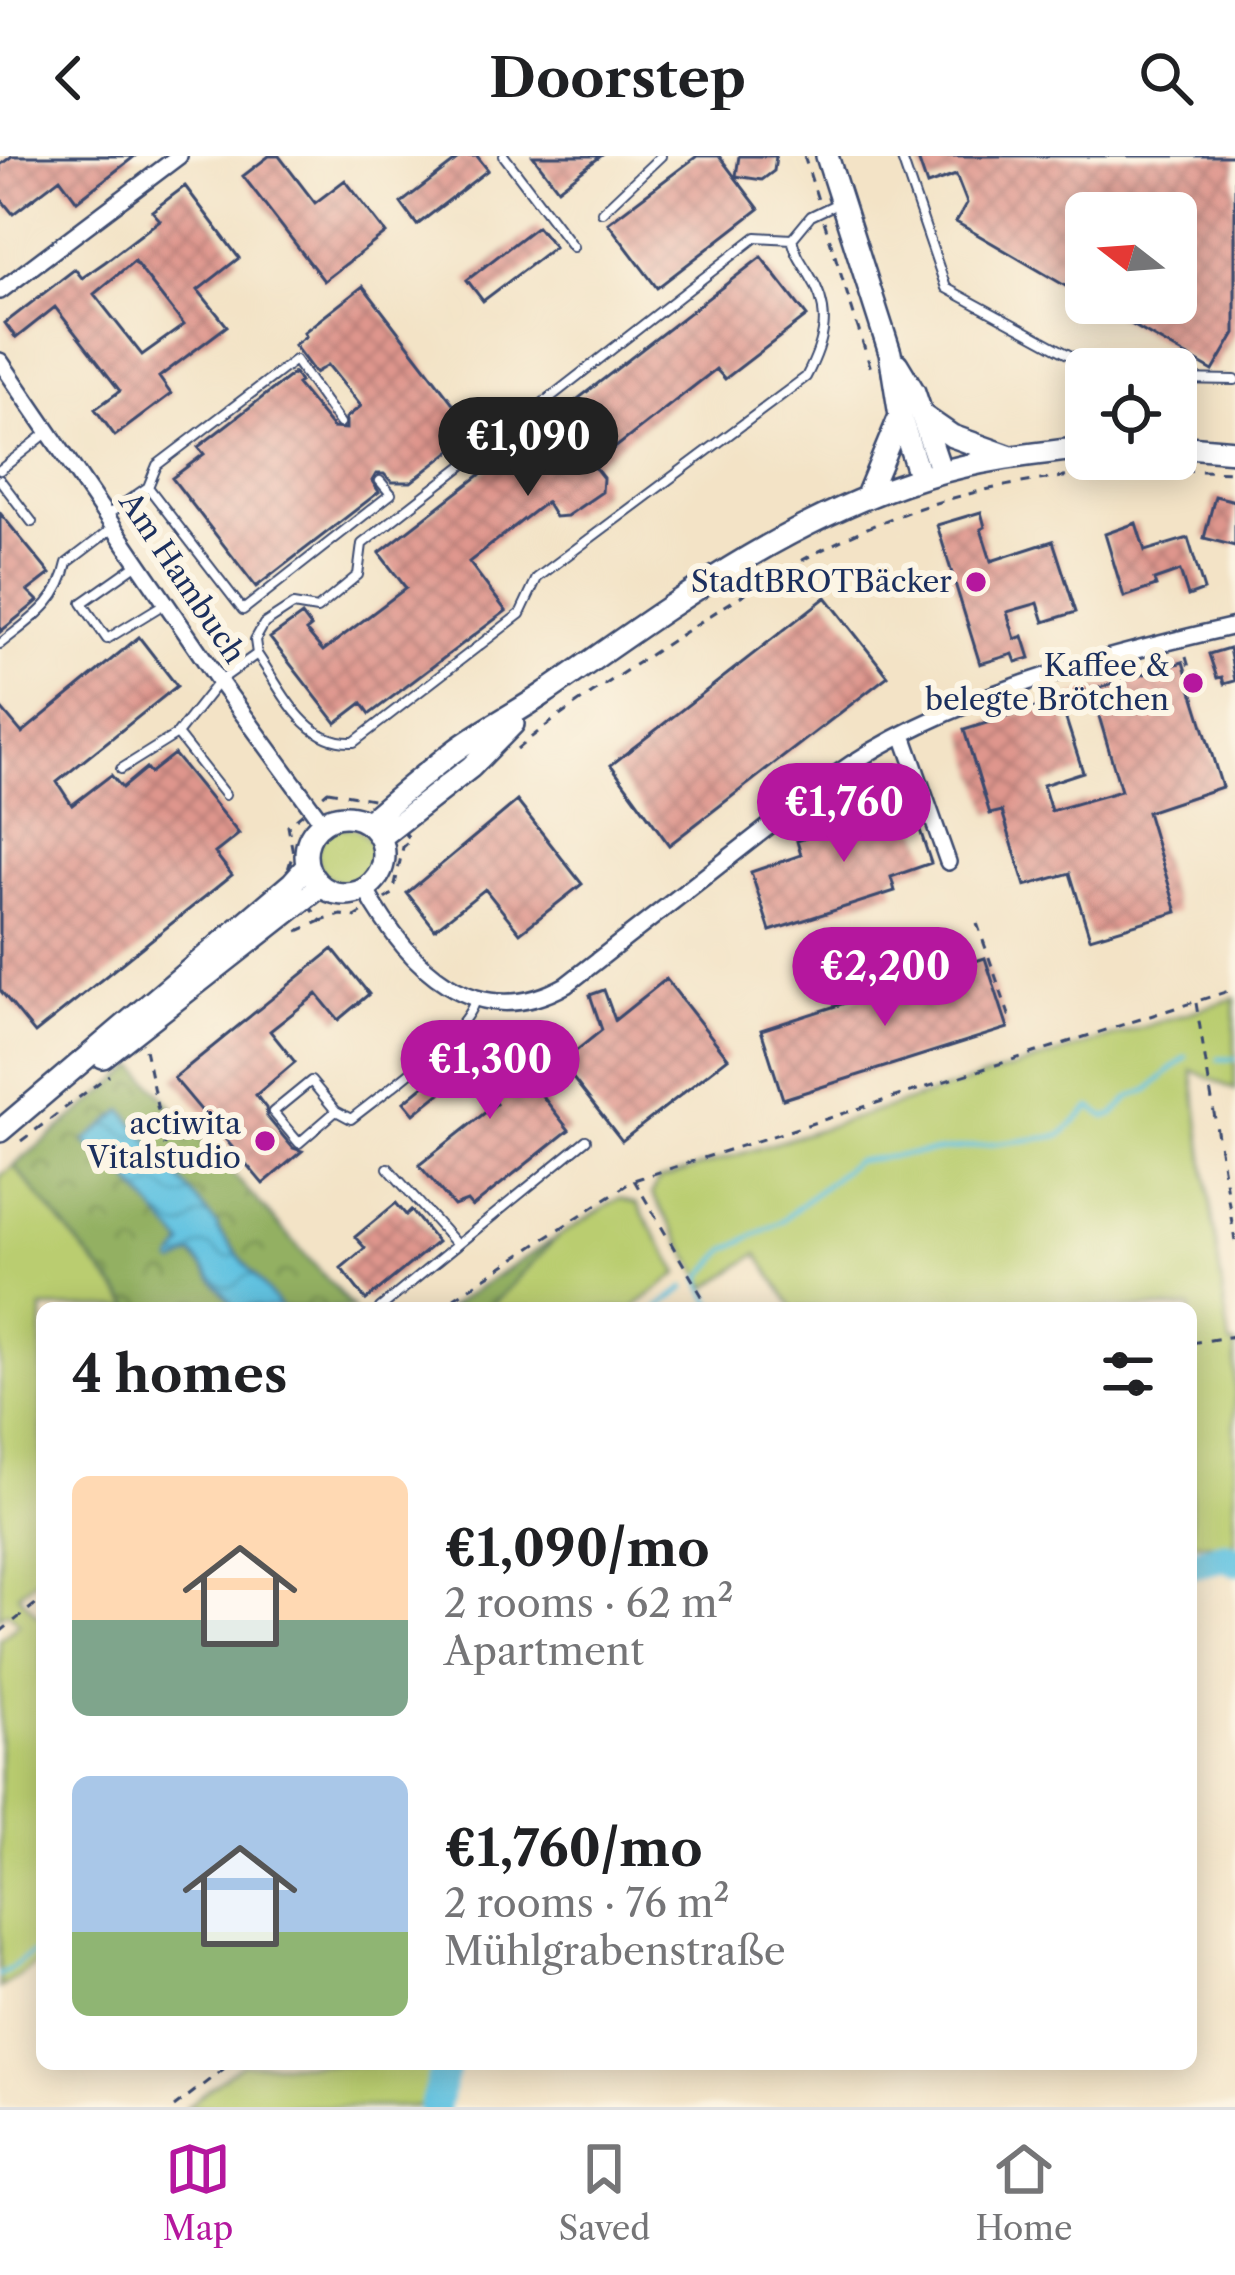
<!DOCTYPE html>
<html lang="en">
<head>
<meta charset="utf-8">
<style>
	body { margin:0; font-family:"Libre Caslon Text",serif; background:#f2f2f2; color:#202124; height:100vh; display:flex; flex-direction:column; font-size:45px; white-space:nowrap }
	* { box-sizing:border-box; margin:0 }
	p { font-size:39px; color:#757577 }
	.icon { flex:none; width:66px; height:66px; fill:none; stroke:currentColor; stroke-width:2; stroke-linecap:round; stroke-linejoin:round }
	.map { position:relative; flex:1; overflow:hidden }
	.panel { position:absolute; left:36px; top:1146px; width:1161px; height:768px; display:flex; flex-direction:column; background:#fff; border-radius:18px; box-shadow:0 6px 30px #0003 }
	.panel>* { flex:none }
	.needle { width:78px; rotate:287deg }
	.tools { position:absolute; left:1065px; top:36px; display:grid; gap:24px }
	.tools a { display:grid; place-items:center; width:132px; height:132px; border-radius:18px; background:#fff; box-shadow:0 6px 30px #0003; font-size:60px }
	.price { position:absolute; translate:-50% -102px; padding:0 27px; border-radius:42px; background:#b5179e; color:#fff; font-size:39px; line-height:78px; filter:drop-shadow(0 3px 6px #0008) }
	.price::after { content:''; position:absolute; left:50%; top:72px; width:36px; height:27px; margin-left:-18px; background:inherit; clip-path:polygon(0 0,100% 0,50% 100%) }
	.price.current { background:#222; color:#fff }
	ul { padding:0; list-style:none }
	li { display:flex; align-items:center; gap:36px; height:300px; padding:0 36px }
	li span { display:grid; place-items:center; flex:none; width:336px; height:240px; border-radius:18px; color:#555 }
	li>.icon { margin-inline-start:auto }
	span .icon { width:144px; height:144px; fill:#fffc; stroke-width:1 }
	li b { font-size:51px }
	h2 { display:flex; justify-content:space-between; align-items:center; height:144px; padding:0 36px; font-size:51px }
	header { display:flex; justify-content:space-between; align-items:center; height:156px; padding:0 36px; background:#fff; font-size:54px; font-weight:700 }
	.tabs { display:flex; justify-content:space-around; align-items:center; height:168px; border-top:3px solid #e0e0e0; background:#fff; font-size:33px; color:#757577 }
	.tabs a { display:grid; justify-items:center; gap:6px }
	.tabs .current { color:#b5179e }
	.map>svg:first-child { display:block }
</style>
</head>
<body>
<header><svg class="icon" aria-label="back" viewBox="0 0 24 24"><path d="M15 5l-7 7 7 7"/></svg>Doorstep<svg class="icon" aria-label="search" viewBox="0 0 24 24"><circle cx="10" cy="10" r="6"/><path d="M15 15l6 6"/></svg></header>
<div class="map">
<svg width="1235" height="1951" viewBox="0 0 1235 1951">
	<defs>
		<pattern id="forest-crowns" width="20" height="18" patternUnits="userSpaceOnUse" patternTransform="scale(3)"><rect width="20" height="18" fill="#93b062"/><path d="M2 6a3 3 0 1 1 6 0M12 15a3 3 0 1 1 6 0" fill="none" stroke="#779054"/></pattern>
		<pattern id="water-waves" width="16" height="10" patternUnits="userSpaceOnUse" patternTransform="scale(3)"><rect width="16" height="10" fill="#62c3e1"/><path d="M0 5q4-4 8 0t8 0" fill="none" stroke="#509fba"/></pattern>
		<pattern id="building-cross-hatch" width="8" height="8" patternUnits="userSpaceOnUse" patternTransform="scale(3)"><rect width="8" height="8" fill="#df968d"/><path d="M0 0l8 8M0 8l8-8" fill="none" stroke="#b47b76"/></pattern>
	</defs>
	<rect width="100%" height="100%" fill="#fcf5e5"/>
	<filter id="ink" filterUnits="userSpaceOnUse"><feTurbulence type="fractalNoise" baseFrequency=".00833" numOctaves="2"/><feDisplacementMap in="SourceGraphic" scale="24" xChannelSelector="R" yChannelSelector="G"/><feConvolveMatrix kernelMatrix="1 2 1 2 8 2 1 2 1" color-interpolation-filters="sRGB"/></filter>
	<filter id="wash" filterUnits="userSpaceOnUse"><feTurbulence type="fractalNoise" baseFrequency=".004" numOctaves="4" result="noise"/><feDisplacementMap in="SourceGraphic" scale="48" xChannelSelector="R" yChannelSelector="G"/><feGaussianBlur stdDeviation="2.7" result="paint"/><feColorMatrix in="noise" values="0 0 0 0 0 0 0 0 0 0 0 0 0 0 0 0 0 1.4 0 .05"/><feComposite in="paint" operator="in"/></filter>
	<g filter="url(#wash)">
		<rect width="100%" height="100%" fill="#f3e3c6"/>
		<!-- grass -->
		<path fill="#bacd70" stroke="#6a7e67" stroke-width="3" d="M317 699a28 28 0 1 1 56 0a28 28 0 1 1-56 0Z
			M1235 842V934L1192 914 1230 1189H1235V1390L1191 1386V1152H793L757 1098 708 1132 652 1038 658 1024Z
			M14 1010 132 1152H42V1418L18 1438 42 1464V1804L0 1832V1483L19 1467 8 1455 0 1461V1020Z
			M620 1042 637 1048 679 1117 633 1152H489L557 1081Z
			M241 1908H434L421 1951H186Z"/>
		<!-- forest -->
		<path fill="url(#forest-crowns)" stroke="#577060" stroke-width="3" d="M136 910 353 1152H281L133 967 111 1002 185 1090 173 1104 175 1108 192 1098 235 1152H132L14 1010Z
			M557 1081 489 1152H447Z"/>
		<!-- water -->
		<path fill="url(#water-waves)" stroke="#3e79a0" stroke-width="3" d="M123 954 218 1070 217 1073 281 1152H235L193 1098 175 1108 172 1105 184 1089 111 1002 101 1003 85 985Z"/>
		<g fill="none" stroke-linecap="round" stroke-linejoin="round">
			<!-- stream -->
			<path stroke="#62c3e1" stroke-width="4.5" d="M1219 903H1235
				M702 1121 703 1130 714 1152
				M700 1123 727 1093 780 1066 855 1005 1060 980 1091 951 1105 961 1113 959 1130 941 1148 934 1186 901
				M658 1152 685 1132
				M0 1819 42 1791"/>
			<!-- river -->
			<path stroke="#62c3e1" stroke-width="30" d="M1191 1408 1225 1400 1235 1405
				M434 1951 446 1908"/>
		</g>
		<g id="blocks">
			<!-- building -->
			<path fill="url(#building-cross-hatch)" fill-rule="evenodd" d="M12 0H135L77 45 60 22 13 58 0 42V9Z
				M269 0H279L315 47 345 24 386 77 324 125 243 20Z
				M462 0H477L488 14 417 69 401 47Z
				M533 0H601L558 33Z
				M697 0H719L759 53 657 132 608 67Z
				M739 0H776L774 15 762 24 736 20Z
				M917 0H1235V177L1213 215 1094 147H1176V57H1086V142L956 66 967 47 956 19 927 29Z
				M185 30 239 102 198 134 227 170 159 221 171 238 115 280 95 253 120 235 55 151 16 182 5 167 75 113 82 122 105 106 160 64 152 55ZM134 105 184 169 142 199 94 138Z
				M537 70 554 91 483 145 467 124Z
				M761 101 807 160 725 223 716 213 593 309 603 322 602 336 567 360 555 361 546 346 469 406 506 455 370 558 362 547 336 567 270 482 302 459 311 471 306 475 323 495 406 432 379 397Z
				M363 130 475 276 411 326H392L384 318H376L372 325 379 336 256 431 172 322 204 298 198 291 294 217 300 226 297 228 333 272 346 273V262L361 250 328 209 315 217 294 189 306 180 304 176Z
				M1215 340 1235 345V390L1204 382Z
				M981 356 985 371 981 373 991 405 1053 385 1076 456 1044 466 1038 447 1007 456 1015 483 1023 480 1030 502 1016 506 1013 498 980 508 937 369Z
				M0 357 50 418 28 435 38 445 0 476Z
				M1136 367 1145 395 1188 382 1204 434 1188 440 1180 415 1154 424 1156 430 1124 441 1105 378Z
				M826 441 888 520 669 689 611 609Z
				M139 481 177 530 57 626 72 649 111 619 122 632 146 612 150 617 174 598 239 678 215 697 232 719 35 877 0 834V551L22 577Z
				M1229 492 1235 525 1224 528 1222 521 1217 522 1209 498Z
				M1183 506 1222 631 1147 656 1177 756 1090 782 1070 717 1025 730 1002 655 990 658 964 574ZM1096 550 1121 635 1051 655 1043 629 1083 616 1064 557Z
				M908 638 931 707 891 721 895 735 770 775 751 716 801 699 797 685 855 666 852 656Z
				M517 645 582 728 520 777 485 733 435 773 407 737Z
				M333 793 369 838 338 864 317 838 270 875 295 906 256 939 266 952 267 961 293 992 302 995 263 1028 174 922Z
				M985 802 1008 872 783 943 761 874Z
				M666 823 728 902 622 985 561 907 602 874 590 839 604 834 615 864Z
				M493 873 510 874 526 894 514 904 569 974 472 1051 467 1045 454 1050 419 1009 496 948 469 914 414 958 404 946Z
				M396 1047 406 1059 411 1054 437 1086 366 1144 341 1112 365 1092 355 1081Z"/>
		</g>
	</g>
	<g filter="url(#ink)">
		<use href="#blocks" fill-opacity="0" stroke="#3b4a6e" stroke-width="3"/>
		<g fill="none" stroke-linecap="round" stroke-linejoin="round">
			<defs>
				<path id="service" d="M504 0 573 91
					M901 0 946 132 1095 213
					M602 56 661 0
					M1176 223 1235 224
					M0 314 48 276
					M0 324 32 366
					M148 331 157 309 295 204 340 267
					M107 359 148 331 243 454 391 338 380 325
					M136 409 82 447 107 483 164 448
					M0 488C31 463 59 447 67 407L113 372
					M257 498 255 484 264 468 293 449 317 453 358 419 362 388 756 81 792 83
					M121 613 177 578
					M225 639 177 578 219 525 257 498C282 534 304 589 354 586L520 458 537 422 806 221C825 185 833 155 809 118 801 105 796 99 792 83L811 60 840 46
					M336 955 311 925 273 956 299 987 336 955 351 963C381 939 468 877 475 843
					M388 1012 457 1089 586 984
					M380 1152 457 1089"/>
				<path id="minor" d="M0 135 179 0
					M0 205 219 525 322 666
					M903 579 948 706
					M365 733C407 809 475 880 566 829L832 621C943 541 1103 500 1235 470"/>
				<path id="secondary" d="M827 0 890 197 900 260 920 322
					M897 208 914 236 941 316
					M923 260 952 280 1008 300
					M1176 290 1235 295
					M866 342 900 260
					M306 699a39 39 0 1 1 78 0a39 39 0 1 1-78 0Z
					M368 666C396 642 424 618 453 596 482 574 515 558 545 537 665 454 783 364 924 321 978 304 1031 298 1086 292
					M381 681 471 611 513 568
					M103 901 321 730
					M0 975 292 727 307 710"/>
			</defs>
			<!-- service casing -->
			<use href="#service" stroke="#3b4a6e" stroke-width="12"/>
			<!-- minor casing -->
			<use href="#minor" stroke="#3b4a6e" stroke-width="20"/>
			<!-- secondary casing -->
			<use href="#secondary" stroke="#3b4a6e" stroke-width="26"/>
			<!-- path -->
			<path stroke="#3b4a6e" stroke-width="3" stroke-dasharray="9 9" stroke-linecap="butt" d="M804 0 818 44
				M824 65 872 216
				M1186 501 1191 518
				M517 593C561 556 611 525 659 493 721 452 782 412 848 381 968 323 1103 310 1233 316
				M328 635 378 644 411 684 403 691 393 738 355 761 341 759 321 765 286 720 293 697 288 670Z
				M977 767 1009 859 1004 861
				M298 775 321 765
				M1196 847 1235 1085
				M145 893 165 988 162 1000
				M21 985 109 919
				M634 1024 709 1152
				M439 1152 634 1024 1235 833
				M1191 1187 1235 1180
				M0 1476 42 1443
				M174 1951 230 1908"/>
			<!-- service -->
			<use href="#service" stroke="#fff" stroke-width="8"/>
			<!-- minor -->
			<use href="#minor" stroke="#fff" stroke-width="15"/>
			<!-- secondary -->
			<use href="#secondary" stroke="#fff" stroke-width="21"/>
		</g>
	</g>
	<!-- markers -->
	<g fill="#b5179e" stroke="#fcf5e5" stroke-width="4.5">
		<circle cx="976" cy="426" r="12"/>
		<circle cx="1193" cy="527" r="12"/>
		<circle cx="265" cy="985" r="12"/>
	</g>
	<g text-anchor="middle" stroke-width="12" stroke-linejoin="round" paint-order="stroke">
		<!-- street labels -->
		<g font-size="30" fill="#1b2f5e" stroke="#fcf5e5">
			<text transform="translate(182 422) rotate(56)" y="10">Am Hambuch</text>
		</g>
		<!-- poi labels -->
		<g font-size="30" fill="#1b2f5e" stroke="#fcf5e5" text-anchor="end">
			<text x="952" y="436">StadtBROTBäcker</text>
			<text x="1169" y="520">Kaffee &amp;<tspan x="1169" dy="34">belegte Brötchen</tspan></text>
			<text x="241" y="978">actiwita<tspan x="241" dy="34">Vitalstudio</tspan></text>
		</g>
	</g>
</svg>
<div class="tools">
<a><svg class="needle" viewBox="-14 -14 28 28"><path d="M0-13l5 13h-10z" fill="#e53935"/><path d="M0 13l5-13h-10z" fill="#757577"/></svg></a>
<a><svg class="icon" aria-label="locate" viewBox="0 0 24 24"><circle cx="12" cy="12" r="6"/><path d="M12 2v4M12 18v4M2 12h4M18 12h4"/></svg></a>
</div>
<b class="price current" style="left:528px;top:343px">€1,090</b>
<b class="price" style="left:844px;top:709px">€1,760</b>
<b class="price" style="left:885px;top:873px">€2,200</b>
<b class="price" style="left:490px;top:966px">€1,300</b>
<section class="panel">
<h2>4 homes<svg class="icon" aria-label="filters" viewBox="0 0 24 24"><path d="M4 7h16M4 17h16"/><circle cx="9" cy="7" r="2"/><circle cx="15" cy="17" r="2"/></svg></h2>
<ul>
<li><span style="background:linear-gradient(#ffd9b3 60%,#7fa58c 0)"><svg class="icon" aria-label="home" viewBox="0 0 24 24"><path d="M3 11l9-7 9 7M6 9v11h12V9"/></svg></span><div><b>€1,090/mo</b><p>2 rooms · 62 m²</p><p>Apartment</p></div></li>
<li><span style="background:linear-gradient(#a9c7e8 65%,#8fb573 0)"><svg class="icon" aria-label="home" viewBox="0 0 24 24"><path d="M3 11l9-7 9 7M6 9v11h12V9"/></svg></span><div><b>€1,760/mo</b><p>2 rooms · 76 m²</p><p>Mühlgrabenstraße</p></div></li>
</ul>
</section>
</div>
<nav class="tabs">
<a class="current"><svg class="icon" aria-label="map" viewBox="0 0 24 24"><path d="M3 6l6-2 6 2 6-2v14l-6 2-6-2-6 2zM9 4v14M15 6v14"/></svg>Map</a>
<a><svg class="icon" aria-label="saved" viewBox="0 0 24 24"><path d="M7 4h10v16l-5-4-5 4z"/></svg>Saved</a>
<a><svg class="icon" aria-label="home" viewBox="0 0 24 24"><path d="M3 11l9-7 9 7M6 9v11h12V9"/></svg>Home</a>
</nav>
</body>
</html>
